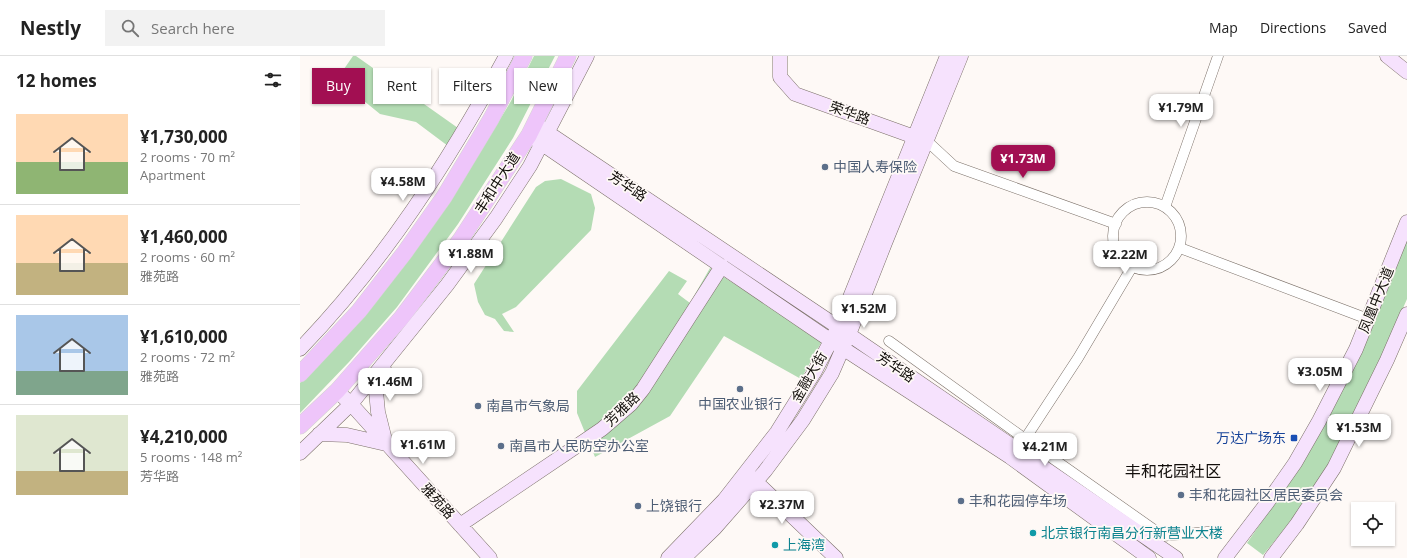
<!DOCTYPE html>
<html lang="en">
<head>
<meta charset="utf-8">
<style>
	body { margin:0; font-family:"Open Sans","Noto Sans SC",sans-serif; background:#f2f2f2; color:#222; height:100vh; display:flex; flex-direction:column; font-size:15px; white-space:nowrap }
	* { box-sizing:border-box; margin:0 }
	p { font-size:13px; color:#767676 }
	.icon { flex:none; width:22px; height:22px; fill:none; stroke:currentColor; stroke-width:2; stroke-linecap:round; stroke-linejoin:round }
	.map { position:relative; flex:1; overflow:hidden }
	.panel { display:flex; flex-direction:column; background:#fff; width:300px }
	.panel>* { flex:none }
	.banner { position:absolute; left:12px; top:12px; width:380px; height:36px; display:flex; gap:8px }
	.fabs { position:absolute; left:1051px; top:446px; display:grid; gap:8px }
	.fabs a { display:grid; place-items:center; width:44px; height:44px; border-radius:0px; background:#fff; box-shadow:0 1px 3px #0004; font-size:20px }
	.price { position:absolute; translate:-50% -34px; padding:0 9px; border-radius:8px; background:#fff; color:#222; font-size:13px; line-height:26px; filter:drop-shadow(0 1px 2px #0008) }
	.price::after { content:''; position:absolute; left:50%; top:24px; width:12px; height:9px; margin-left:-6px; background:inherit; clip-path:polygon(0 0,100% 0,50% 100%) }
	.price.selected { background:#a20f52; color:#fff }
	ul { padding:0; list-style:none }
	li { display:flex; align-items:center; gap:12px; height:100px; padding:0 16px }
	li+li { border-top:1px solid #e0e0e0 }
	li span { display:grid; place-items:center; flex:none; width:112px; height:80px; border-radius:0px; color:#555 }
	li>.icon { margin-inline-start:auto }
	span .icon { width:48px; height:48px; fill:#fffc; stroke-width:1 }
	li b { font-size:17px }
	h2 { display:flex; justify-content:space-between; align-items:center; height:48px; padding:0 16px; font-size:17px }
	.pill { padding:0 14px; border-radius:0px; background:#fff; box-shadow:0 1px 3px #0004; font-size:14px; line-height:36px }
	.pill.selected { background:#a20f52; color:#fff }
	header { display:flex; align-items:center; gap:24px; box-sizing:border-box; height:56px; padding:0 20px; background:#fff; border-bottom:1px solid #e0e0e0 }
	header strong { font-size:19px }
	nav { display:flex; gap:22px; margin-inline-start:auto; font-size:14px }
	.search { width:280px; height:36px; background:#f2f2f2; display:flex; align-items:center; gap:10px; box-sizing:border-box; padding:0 14px; border-radius:0px; color:#767676; font-size:15px }
	main { display:flex; flex:1; min-height:0 }
	.map>svg:first-child { display:block }
</style>
</head>
<body>
<header>
<strong>Nestly</strong>
<div class="search"><svg class="icon" aria-label="search" viewBox="0 0 24 24"><circle cx="10" cy="10" r="6"/><path d="M15 15l6 6"/></svg>Search here</div>
<nav><a>Map</a><a>Directions</a><a>Saved</a></nav>
</header>
<main>
<section class="panel">
<h2>12 homes<svg class="icon" aria-label="filters" viewBox="0 0 24 24"><path d="M4 7h16M4 17h16"/><circle cx="9" cy="7" r="2"/><circle cx="15" cy="17" r="2"/></svg></h2>
<ul>
<li><span style="background:linear-gradient(#ffd9b3 60%,#8fb573 0)"><svg class="icon" aria-label="home" viewBox="0 0 24 24"><path d="M3 11l9-7 9 7M6 9v11h12V9"/></svg></span><div><b>¥1,730,000</b><p>2 rooms · 70 m²</p><p>Apartment</p></div></li>
<li><span style="background:linear-gradient(#ffd9b3 60%,#c2b280 0)"><svg class="icon" aria-label="home" viewBox="0 0 24 24"><path d="M3 11l9-7 9 7M6 9v11h12V9"/></svg></span><div><b>¥1,460,000</b><p>2 rooms · 60 m²</p><p>雅苑路</p></div></li>
<li><span style="background:linear-gradient(#a9c7e8 70%,#7fa58c 0)"><svg class="icon" aria-label="home" viewBox="0 0 24 24"><path d="M3 11l9-7 9 7M6 9v11h12V9"/></svg></span><div><b>¥1,610,000</b><p>2 rooms · 72 m²</p><p>雅苑路</p></div></li>
<li><span style="background:linear-gradient(#dfe7d0 70%,#c2b280 0)"><svg class="icon" aria-label="home" viewBox="0 0 24 24"><path d="M3 11l9-7 9 7M6 9v11h12V9"/></svg></span><div><b>¥4,210,000</b><p>5 rooms · 148 m²</p><p>芳华路</p></div></li>
</ul>
</section>
<div class="map">
<svg width="1107" height="502" viewBox="0 0 1107 502">
	<rect width="100%" height="100%" fill="#fef9f6"/>
	<!-- green -->
	<path fill="#b4dcb4" d="M53 0H56L158 72 148 90 116 66 80 58 37 23Z
		M234 0H255L213 82 158 168 97 251 49 306 0 357V327L28 299 181 95 211 45Z
		M261 123 291 138 295 152 291 174 216 251 202 258 214 276 204 275 195 263 185 259 178 246 174 228 236 131 245 125Z
		M1107 180V243L1064 341 1027 411 994 461 963 499 947 487 1002 408 1050 320Z
		M410 212 522 285 501 323 424 280 370 360 295 401 277 357V335L369 215 387 225 378 238 390 247Z"/>
	<g fill="none" stroke-linecap="round" stroke-linejoin="round">
		<defs>
			<path id="street" d="M627 85 654 110 816 168
				M813 180a34 34 0 1 1 68 0a34 34 0 1 1-68 0Z
				M865 151 918 0
				M880 192 1068 263
				M589 285 725 383 863 480 918 475
				M721 389 778 302 832 211"/>
			<path id="secondary" d="M480 0V21L495 38 623 84
				M1087 0 1107 16
				M235 68 538 271 876 502
				M229 79 527 282 710 401 849 502
				M0 293C84 206 149 105 206 0
				M37 335 51 348 190 502
				M19 378 47 379 86 388 78 356 76 335 84 313
				M0 397 51 348 147 229 196 162 230 110 287 0
				M449 419 536 502
				M160 469 302 373 331 348 343 333 422 210
				M368 502 424 444 477 376 515 315 538 271 647 0
				M384 502 415 472 465 415 503 364 532 317 552 271 585 187 661 0
				M925 502 967 447 995 407 1019 365 1056 293 1107 166
				M971 502 997 468 1034 412 1087 304 1107 258"/>
			<path id="primary" d="M0 318 59 255 105 196 144 141 191 63 224 0
				M0 370 37 335 102 261 161 183 229 79 268 0"/>
		</defs>
		<!-- street casing -->
		<use href="#street" stroke="#7b7068" stroke-width="11"/>
		<!-- secondary casing -->
		<use href="#secondary" stroke="#7b7068" stroke-width="15"/>
		<!-- primary casing -->
		<use href="#primary" stroke="#d4d4d3" stroke-width="17"/>
		<!-- street -->
		<use href="#street" stroke="#fff" stroke-width="10"/>
		<!-- secondary -->
		<use href="#secondary" stroke="#f6e2fd" stroke-width="14"/>
		<!-- primary -->
		<use href="#primary" stroke="#eec5fa" stroke-width="16"/>
	</g>
	<!-- markers -->
	<g fill="#5c6f8a" stroke="#fef9f6" stroke-width="1.5">
		<circle cx="525" cy="111" r="4"/>
		<circle cx="440" cy="333" r="4"/>
		<circle cx="178" cy="350" r="4"/>
		<circle cx="201" cy="390" r="4"/>
		<circle cx="881" cy="439" r="4"/>
		<circle cx="661" cy="445" r="4"/>
		<circle cx="338" cy="450" r="4"/>
	</g>
	<rect fill="#1a4fb4" stroke="#fef9f6" stroke-width="1.5" x="990" y="378" width="8" height="8" rx="2"/>
	<g fill="#0f9aa8" stroke="#fef9f6" stroke-width="1.5">
		<circle cx="733" cy="477" r="4"/>
		<circle cx="475" cy="489" r="4"/>
	</g>
	<g text-anchor="middle" stroke-width="3.5" stroke-linejoin="round" paint-order="stroke">
		<!-- street labels -->
		<g font-size="14" fill="#120e0b" stroke="#fef9f6">
			<text transform="translate(550 57) rotate(20)" y="5">荣华路</text>
			<text transform="translate(197 127) rotate(-57)" y="5">丰和中大道</text>
			<text transform="translate(328 130) rotate(34)" y="5">芳华路</text>
			<text transform="translate(1076 244) rotate(-68)" y="5">凤凰中大道</text>
			<text transform="translate(596 311) rotate(34)" y="5">芳华路</text>
			<text transform="translate(509 321) rotate(-60)" y="5">金融大街</text>
			<text transform="translate(322 353) rotate(-44)" y="5">芳雅路</text>
			<text transform="translate(138 445) rotate(48)" y="5">雅苑路</text>
		</g>
		<!-- service labels -->
		<g font-size="14" fill="#4e5e75" stroke="#fef9f6" text-anchor="start">
			<text x="533" y="116">中国人寿保险</text>
			<text x="440" y="353" text-anchor="middle">中国农业银行</text>
			<text x="186" y="355">南昌市气象局</text>
			<text x="209" y="395">南昌市人民防空办公室</text>
			<text x="889" y="444">丰和花园社区居民委员会</text>
			<text x="669" y="450">丰和花园停车场</text>
			<text x="346" y="455">上饶银行</text>
		</g>
		<!-- transit labels -->
		<g font-size="14" fill="#164399" stroke="#fef9f6" text-anchor="end">
			<text x="986" y="387">万达广场东</text>
		</g>
		<!-- culture labels -->
		<g font-size="14" fill="#0d838f" stroke="#fef9f6" text-anchor="start">
			<text x="741" y="482">北京银行南昌分行新营业大楼</text>
			<text x="483" y="494">上海湾</text>
		</g>
		<!-- quarter labels -->
		<g font-size="16" fill="#120e0b" stroke="#fef9f6">
			<text x="873" y="421">丰和花园社区</text>
		</g>
	</g>
</svg>
<div class="fabs">
<a><svg class="icon" aria-label="locate" viewBox="0 0 24 24"><circle cx="12" cy="12" r="6"/><path d="M12 2v4M12 18v4M2 12h4M18 12h4"/></svg></a>
</div>
<b class="price" style="left:881px;top:72px">¥1.79M</b>
<b class="price selected" style="left:723px;top:123px">¥1.73M</b>
<b class="price" style="left:103px;top:146px">¥4.58M</b>
<b class="price" style="left:171px;top:218px">¥1.88M</b>
<b class="price" style="left:825px;top:219px">¥2.22M</b>
<b class="price" style="left:564px;top:273px">¥1.52M</b>
<b class="price" style="left:1020px;top:336px">¥3.05M</b>
<b class="price" style="left:90px;top:346px">¥1.46M</b>
<b class="price" style="left:1059px;top:392px">¥1.53M</b>
<b class="price" style="left:123px;top:409px">¥1.61M</b>
<b class="price" style="left:745px;top:411px">¥4.21M</b>
<b class="price" style="left:482px;top:469px">¥2.37M</b>
<div class="banner">
<a class="pill selected">Buy</a>
<a class="pill">Rent</a>
<a class="pill">Filters</a>
<a class="pill">New</a>
</div>
</div>
</main>
</body>
</html>
